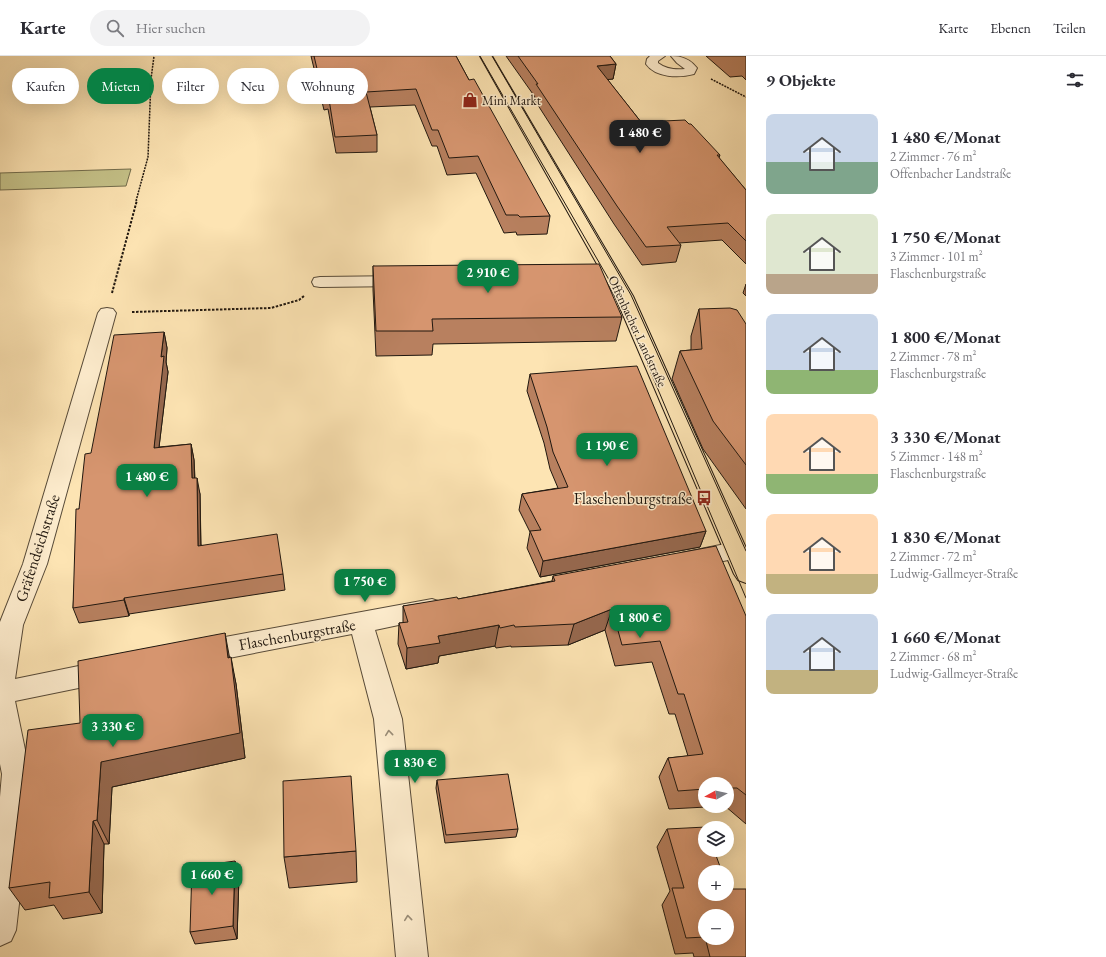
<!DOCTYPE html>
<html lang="de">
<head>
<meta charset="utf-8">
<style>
	body { margin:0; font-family:"EB Garamond",serif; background:#f2f2f3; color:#2b2b33; height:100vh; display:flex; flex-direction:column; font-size:15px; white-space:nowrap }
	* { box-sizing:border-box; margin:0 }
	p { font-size:13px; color:#7c7c81 }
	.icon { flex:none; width:22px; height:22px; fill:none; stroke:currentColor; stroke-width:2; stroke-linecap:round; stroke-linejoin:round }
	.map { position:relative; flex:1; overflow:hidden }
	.details { display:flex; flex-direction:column; background:#fff; width:360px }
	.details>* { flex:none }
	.top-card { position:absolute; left:12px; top:12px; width:380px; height:36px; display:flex; gap:8px }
	.needle { width:26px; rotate:262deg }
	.buttons { position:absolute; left:698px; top:721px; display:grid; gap:8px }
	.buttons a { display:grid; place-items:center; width:36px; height:36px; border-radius:50%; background:#fff; box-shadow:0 4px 16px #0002; font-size:20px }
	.price { position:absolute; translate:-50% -34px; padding:0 9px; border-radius:8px; background:#0b8043; color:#fff; font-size:13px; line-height:26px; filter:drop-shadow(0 1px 2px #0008) }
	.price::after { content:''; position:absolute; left:50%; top:24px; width:12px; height:9px; margin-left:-6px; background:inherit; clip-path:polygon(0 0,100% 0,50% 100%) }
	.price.current { background:#222; color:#fff }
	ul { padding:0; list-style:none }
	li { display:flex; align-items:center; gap:12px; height:100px; padding:0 20px }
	li span { display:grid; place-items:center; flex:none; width:112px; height:80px; border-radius:8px; color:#555 }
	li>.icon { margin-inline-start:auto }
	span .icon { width:48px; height:48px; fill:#fffc; stroke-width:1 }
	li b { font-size:17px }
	h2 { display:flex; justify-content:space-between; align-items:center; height:48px; padding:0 20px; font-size:17px }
	.pill { padding:0 14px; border-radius:18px; background:#fff; box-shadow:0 4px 16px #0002; font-size:14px; line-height:36px }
	.pill.current { background:#0b8043; color:#fff }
	header { display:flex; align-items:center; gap:24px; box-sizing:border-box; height:56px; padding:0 20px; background:#fff; border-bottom:1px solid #e1e1e2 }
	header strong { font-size:19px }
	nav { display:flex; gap:22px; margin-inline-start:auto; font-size:14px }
	.search { width:280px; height:36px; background:#f2f2f3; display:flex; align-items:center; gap:10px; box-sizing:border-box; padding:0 14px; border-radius:22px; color:#7c7c81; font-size:15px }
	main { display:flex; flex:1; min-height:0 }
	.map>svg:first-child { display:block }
</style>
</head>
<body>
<header>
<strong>Karte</strong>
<div class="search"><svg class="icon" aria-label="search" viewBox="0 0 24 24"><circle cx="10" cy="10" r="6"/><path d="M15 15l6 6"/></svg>Hier suchen</div>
<nav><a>Karte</a><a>Ebenen</a><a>Teilen</a></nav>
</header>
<main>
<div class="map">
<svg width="746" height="901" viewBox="0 0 746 901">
	<rect width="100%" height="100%" fill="#fde4b3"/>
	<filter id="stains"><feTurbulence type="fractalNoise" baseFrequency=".005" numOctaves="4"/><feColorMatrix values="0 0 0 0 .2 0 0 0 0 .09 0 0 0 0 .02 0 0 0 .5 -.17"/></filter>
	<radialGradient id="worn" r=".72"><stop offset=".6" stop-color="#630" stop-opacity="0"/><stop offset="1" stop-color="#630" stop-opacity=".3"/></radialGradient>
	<!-- green -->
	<path fill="#c5c289" stroke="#726c4c" d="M131 113 126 130 0 134V117Z"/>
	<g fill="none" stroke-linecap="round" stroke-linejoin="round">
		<defs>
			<path id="minor" d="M650 0H665L658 5V7C666 13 675 14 685 13L677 7 671 0C682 0 690 3 697 12L694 18C679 22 656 22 646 8L647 3Z
				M403 220 409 221 411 225 409 229 403 230 320 231 314 230 312 226 314 222 320 221Z
				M107 252 113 253 116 257 47 508 23 569 15 623 108 604 117 607 121 615 117 623 108 626 15 645 30 718 27 778 16 874 11 885 0 890V741L2 718 0 708V566L23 508 98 257 101 253Z
				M735 486 743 489 746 494 743 501 689 512 681 509 677 503 681 497Z
				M432 543 441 546 444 553 441 560 375 574 402 663 428 901H396L374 663 352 578 198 608 189 605 185 597 189 589 198 586Z"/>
			<path id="major" d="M480 0H492L633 240 746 492V527L738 524 734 518 615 240Z"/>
		</defs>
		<!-- minor casing -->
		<use href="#minor" stroke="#574a38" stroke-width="2"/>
		<!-- major casing -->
		<use href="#major" stroke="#20170f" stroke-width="2"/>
		<!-- path-far1 -->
		<path stroke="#20170f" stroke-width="1.5" stroke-dasharray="2 1" stroke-linecap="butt" d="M711 23 746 41
			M136 145 148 101 151 23 154 0"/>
		<!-- path -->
		<path stroke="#20170f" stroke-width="2" stroke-dasharray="2.5 1.5" stroke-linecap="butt" d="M112 237 137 144
			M132 256 271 252 299 244 304 240"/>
		<!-- minor -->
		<use href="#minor" fill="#feedce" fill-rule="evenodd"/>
		<!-- major -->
		<use href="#major" fill="#fde4b3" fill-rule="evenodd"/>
		<!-- tram -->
		<path stroke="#20170f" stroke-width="1" d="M480 0 619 241 746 542
			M492 0 631 239 746 495"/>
	</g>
	<!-- wall -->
	<path fill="#b8805f" stroke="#20170f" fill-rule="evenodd" d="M311 0H456L469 24 550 160 547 178 517 179 516 176 504 177 476 117 447 119 437 90H432L415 49 370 51 377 79V96L336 97 328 53 324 54Z
		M506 0H610L616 8 613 23H607L641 66 720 99 719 102 746 134V208L722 184 679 187 681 189 676 206 642 209 614 168 534 43 535 41Z
		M706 0H746V24L742 20 730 21Z
		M373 210 622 261 616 285 433 288 432 299 376 300 373 234Z
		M746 228V240L743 237Z
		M699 253 746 268V453L703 393 672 323 680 295 691 294V280Z
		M164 276 167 292 166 306 168 316 159 391 191 388 194 404 195 422 200 438 201 489 283 518 285 534 129 558V560L79 567 73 552 79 453Z
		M530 318 706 475 700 491 540 521 527 492 530 476 519 454 522 438 558 432 550 413 544 387 527 335Z
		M553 520 746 560V768L725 750 669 753 659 721 668 702 688 700 675 658H669L652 606 615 610 605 574 568 589 511 591V590L496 592 495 590 439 600 438 607 406 613 398 588 399 567H403V550L458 543 552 525ZM705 728H727V750H705Z
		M230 601 236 628 245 702 112 731 109 788H104L102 857 63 863 54 849 25 854 9 832 80 667Z
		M437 724 518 773 516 781 445 787 436 732Z
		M667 773 728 833 746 901H694L693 897 675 898 662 849 670 835 657 791Z
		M356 795 357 826 289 832 284 801Z
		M239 819 237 883 195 888 190 876Z"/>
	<!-- shaded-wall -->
	<path fill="#96684e" stroke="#20170f" d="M616 8 613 23 594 25 597 10Z
		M164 276 167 292 166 306 168 316 157 408 154 392 161 301Z
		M191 388 194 404 195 439 192 422Z
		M197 422 200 438 201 506 198 490Z
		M706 475 700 491 540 521 543 505Z
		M124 542 129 558V560L124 544Z
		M612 553 605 574 568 589 574 568Z
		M499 569 495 590 439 600 438 607 406 613 407 592 438 580Z
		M225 577 230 604 228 602Z
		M231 601 236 628 245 702 112 731 109 788 97 764 101 706Z
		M93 765 104 788 102 857 89 836Z
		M235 805 239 819 237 883 233 870Z"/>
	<!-- building -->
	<path fill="#d6956f" stroke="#20170f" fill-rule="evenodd" d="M314 0H456L469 24 474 23 550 160 520 161 518 159H506L478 100 449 102 438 74H432L416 33 366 36 377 79 335 81 328 37 323 38Z
		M518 0H610L616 8 597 10 641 66 685 64 689 68H691L720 99H717L746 134V185L728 167 667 171 681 189 646 191 617 150 536 28H538Z
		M599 208 622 261 432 263 433 275H376L373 210Z
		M730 252 737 254 746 268V409L713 365 680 295 702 293 699 253Z
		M164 276 161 301 164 300 154 392 191 388 192 422H197L198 490 277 478 283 518 124 542V544L73 552 76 453H79L85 398 91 397 114 279Z
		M637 310 706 475 543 505 530 475 541 474 522 438 568 431 553 396 547 371 530 318Z
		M716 490 746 560V739L737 732H727V728H705V733L678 735 668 702 703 698 684 638H678L660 585 622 589 612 553 574 568 515 571 514 569 500 572 499 569 438 580 440 587 407 592 399 567 408 566 403 550 457 541 458 543 555 525 553 520Z
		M225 577 228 602 231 601 240 677 101 706 97 764 93 765 89 836 49 842 50 826 9 832 28 674 80 667 78 605Z
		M508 718 518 773 446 779 437 724Z
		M351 720 356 795 284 801 283 725Z
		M706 771V772H705V794H714L722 816H705V838H727V831L728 833H746V901H710L705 881 686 882 672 832H684L667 773ZM705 860H727V882H705Z
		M235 805 233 870 190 876 192 811Z"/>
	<!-- one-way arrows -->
	<defs><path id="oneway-chevron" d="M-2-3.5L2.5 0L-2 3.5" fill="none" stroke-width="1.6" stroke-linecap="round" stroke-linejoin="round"/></defs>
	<g stroke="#9a8d78">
		<use href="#oneway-chevron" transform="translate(389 677) rotate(-96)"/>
		<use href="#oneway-chevron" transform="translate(408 862) rotate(-96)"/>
	</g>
	<!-- icons -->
	<defs>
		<symbol id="shop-bare" viewBox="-9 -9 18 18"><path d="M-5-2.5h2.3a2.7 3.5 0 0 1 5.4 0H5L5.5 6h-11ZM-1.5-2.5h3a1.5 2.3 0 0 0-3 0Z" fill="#8f2418" stroke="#feedce" stroke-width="2.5" paint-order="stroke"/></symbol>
		<symbol id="bus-bare" viewBox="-9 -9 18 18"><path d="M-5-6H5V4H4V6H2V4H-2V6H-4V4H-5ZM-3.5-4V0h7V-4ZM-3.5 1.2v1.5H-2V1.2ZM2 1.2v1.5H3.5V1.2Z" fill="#8f2418" stroke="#feedce" stroke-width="2.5" paint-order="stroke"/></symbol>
	</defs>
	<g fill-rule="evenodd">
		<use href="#shop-bare" x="459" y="33" width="22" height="22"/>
		<use href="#bus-bare" x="693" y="431" width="22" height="22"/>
	</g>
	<g text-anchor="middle" stroke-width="3" stroke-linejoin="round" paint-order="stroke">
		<!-- far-poi labels -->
		<g font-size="13" fill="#20170f" stroke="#feedce" text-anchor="start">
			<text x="482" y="49">Mini Markt</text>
		</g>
		<!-- far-street labels -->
		<g font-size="13" fill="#20170f" stroke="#feedce">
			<text transform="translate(638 275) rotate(65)" y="5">Offenbacher Landstraße</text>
		</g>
		<!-- poi labels -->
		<g font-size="16" fill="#20170f" stroke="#feedce" text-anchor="end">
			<text x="692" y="448">Flaschenburgstraße</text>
		</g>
		<!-- street labels -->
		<g font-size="16" fill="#20170f" stroke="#feedce">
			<text transform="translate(37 492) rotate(-72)" y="6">Gräfendeichstraße</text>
			<text transform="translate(297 578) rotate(-10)" y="6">Flaschenburgstraße</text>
		</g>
	</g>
	<rect width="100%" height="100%" filter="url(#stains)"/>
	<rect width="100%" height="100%" fill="url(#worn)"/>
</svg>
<div class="buttons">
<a><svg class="needle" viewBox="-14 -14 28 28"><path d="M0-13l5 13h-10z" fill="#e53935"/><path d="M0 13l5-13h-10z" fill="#7c7c81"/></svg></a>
<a><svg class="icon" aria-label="layers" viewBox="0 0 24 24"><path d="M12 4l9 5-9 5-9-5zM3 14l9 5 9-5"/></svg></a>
<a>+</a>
<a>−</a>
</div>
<b class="price current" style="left:640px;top:98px">1 480 €</b>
<b class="price" style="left:488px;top:238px">2 910 €</b>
<b class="price" style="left:607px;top:411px">1 190 €</b>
<b class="price" style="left:147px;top:442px">1 480 €</b>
<b class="price" style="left:365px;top:547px">1 750 €</b>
<b class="price" style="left:640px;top:583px">1 800 €</b>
<b class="price" style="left:113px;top:692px">3 330 €</b>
<b class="price" style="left:415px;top:728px">1 830 €</b>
<b class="price" style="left:212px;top:840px">1 660 €</b>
<div class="top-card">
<a class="pill">Kaufen</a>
<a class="pill current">Mieten</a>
<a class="pill">Filter</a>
<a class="pill">Neu</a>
<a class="pill">Wohnung</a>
</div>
</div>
<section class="details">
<h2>9 Objekte<svg class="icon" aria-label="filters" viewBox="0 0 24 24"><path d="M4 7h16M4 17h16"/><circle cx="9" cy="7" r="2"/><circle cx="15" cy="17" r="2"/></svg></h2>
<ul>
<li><span style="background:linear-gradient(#c9d6e8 60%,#7fa58c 0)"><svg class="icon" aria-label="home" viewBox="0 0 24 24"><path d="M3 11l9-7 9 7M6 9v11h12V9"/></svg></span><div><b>1 480 €/Monat</b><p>2 Zimmer · 76 m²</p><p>Offenbacher Landstraße</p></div></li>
<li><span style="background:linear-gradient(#dfe7d0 75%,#b9a48a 0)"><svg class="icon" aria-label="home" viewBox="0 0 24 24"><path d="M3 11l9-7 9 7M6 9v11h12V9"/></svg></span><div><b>1 750 €/Monat</b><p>3 Zimmer · 101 m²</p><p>Flaschenburgstraße</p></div></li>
<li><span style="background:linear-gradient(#c9d6e8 70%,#8fb573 0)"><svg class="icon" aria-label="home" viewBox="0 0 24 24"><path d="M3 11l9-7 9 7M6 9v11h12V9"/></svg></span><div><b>1 800 €/Monat</b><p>2 Zimmer · 78 m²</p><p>Flaschenburgstraße</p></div></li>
<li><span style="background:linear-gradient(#ffd9b3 75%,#8fb573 0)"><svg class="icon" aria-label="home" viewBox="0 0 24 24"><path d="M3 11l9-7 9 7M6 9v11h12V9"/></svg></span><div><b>3 330 €/Monat</b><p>5 Zimmer · 148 m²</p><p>Flaschenburgstraße</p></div></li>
<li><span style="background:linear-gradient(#ffd9b3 75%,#c2b280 0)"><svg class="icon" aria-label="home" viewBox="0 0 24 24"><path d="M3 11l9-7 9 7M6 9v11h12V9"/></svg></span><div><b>1 830 €/Monat</b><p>2 Zimmer · 72 m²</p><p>Ludwig-Gallmeyer-Straße</p></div></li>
<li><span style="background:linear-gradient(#c9d6e8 70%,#c2b280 0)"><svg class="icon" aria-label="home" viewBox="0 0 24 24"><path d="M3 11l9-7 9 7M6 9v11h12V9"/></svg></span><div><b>1 660 €/Monat</b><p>2 Zimmer · 68 m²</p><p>Ludwig-Gallmeyer-Straße</p></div></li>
</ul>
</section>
</main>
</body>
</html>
